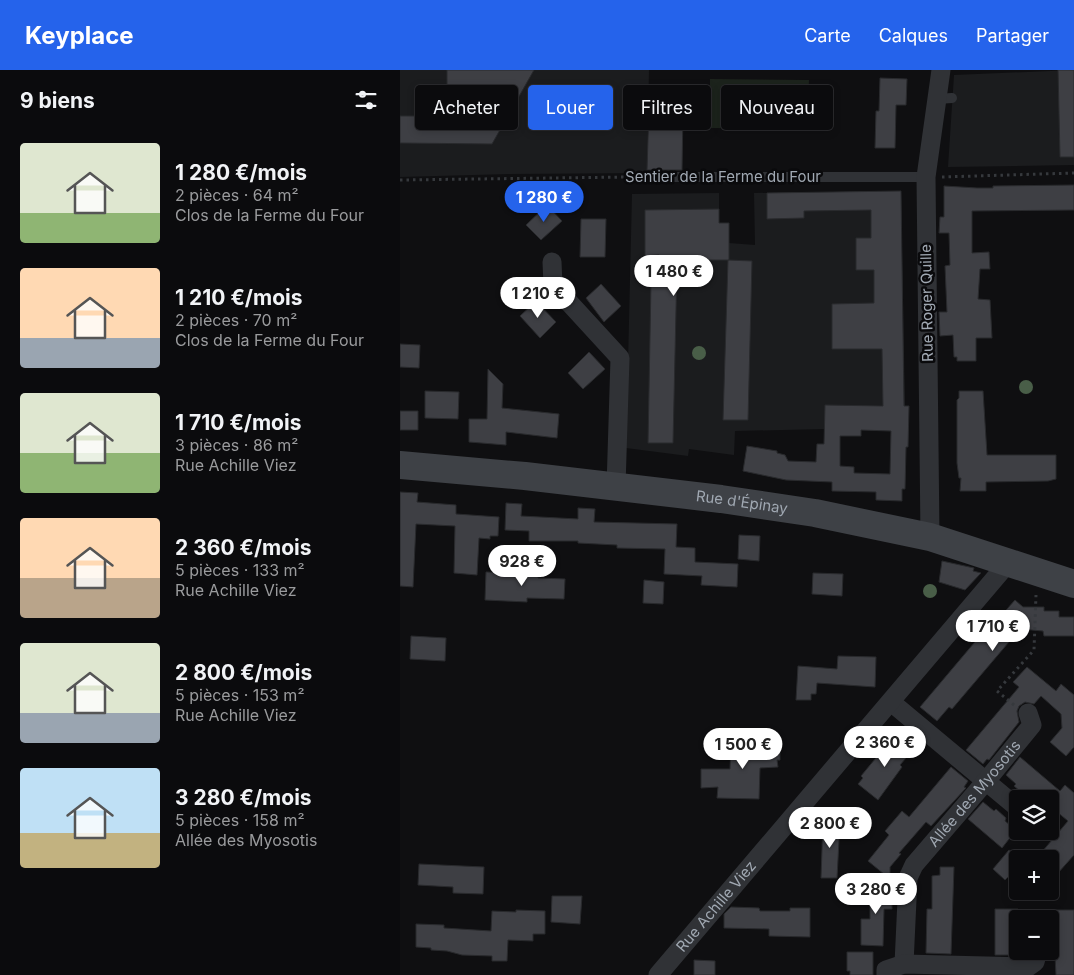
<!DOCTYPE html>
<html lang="fr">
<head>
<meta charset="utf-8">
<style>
	body { margin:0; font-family:Inter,sans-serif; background:#19191b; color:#f1f3f6; height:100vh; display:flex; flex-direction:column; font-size:19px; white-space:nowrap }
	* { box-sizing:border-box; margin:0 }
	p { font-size:16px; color:#9a9b9d }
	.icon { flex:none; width:28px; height:28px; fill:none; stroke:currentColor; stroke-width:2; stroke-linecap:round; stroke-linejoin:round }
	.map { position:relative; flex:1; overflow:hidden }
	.panel { display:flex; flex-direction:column; background:#0b0b0d; width:400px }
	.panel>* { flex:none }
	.hud { position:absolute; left:15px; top:15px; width:475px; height:45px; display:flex; gap:10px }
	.fabs { position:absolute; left:609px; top:720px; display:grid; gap:10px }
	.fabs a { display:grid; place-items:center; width:50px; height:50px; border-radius:5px; background:#0b0b0d; box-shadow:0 2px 8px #0003,0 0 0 1px #2b2b2e; font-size:25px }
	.price { position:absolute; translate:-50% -42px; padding:0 11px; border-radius:18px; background:#fff; color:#222; font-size:16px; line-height:32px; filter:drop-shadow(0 1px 2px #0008) }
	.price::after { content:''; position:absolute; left:50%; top:30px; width:15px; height:11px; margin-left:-8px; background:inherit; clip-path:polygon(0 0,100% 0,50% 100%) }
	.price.current { background:#2563eb; color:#fff }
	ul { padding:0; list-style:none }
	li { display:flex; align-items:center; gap:15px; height:125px; padding:0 20px }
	li span { display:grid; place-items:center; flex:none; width:140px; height:100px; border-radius:5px; color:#555 }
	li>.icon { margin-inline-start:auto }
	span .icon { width:60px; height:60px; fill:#fffc; stroke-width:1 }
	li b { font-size:21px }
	h2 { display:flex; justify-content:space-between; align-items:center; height:60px; padding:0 20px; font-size:21px }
	.chip { padding:0 18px; border-radius:5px; background:#0b0b0d; box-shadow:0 2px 8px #0003,0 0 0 1px #2b2b2e; font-size:18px; line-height:45px }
	.chip.current { background:#2563eb; color:#fff }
	header { display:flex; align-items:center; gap:30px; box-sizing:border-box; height:70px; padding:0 25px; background:#2563eb; color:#fff }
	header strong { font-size:24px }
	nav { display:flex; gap:28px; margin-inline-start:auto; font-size:18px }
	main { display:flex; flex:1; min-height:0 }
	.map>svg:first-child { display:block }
</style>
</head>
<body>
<header>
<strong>Keyplace</strong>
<nav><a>Carte</a><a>Calques</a><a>Partager</a></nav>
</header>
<main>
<section class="panel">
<h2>9 biens<svg class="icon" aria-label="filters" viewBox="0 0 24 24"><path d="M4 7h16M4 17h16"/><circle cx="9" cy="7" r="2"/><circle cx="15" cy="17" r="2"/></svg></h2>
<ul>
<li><span style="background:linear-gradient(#dfe7d0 70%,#8fb573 0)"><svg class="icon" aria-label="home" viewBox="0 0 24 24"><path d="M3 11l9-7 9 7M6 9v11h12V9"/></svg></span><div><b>1 280 €/mois</b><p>2 pièces · 64 m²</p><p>Clos de la Ferme du Four</p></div></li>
<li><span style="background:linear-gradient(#ffd9b3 70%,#9aa5b1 0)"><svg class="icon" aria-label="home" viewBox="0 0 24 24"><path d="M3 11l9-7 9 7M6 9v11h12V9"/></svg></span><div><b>1 210 €/mois</b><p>2 pièces · 70 m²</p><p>Clos de la Ferme du Four</p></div></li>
<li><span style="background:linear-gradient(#dfe7d0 60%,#8fb573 0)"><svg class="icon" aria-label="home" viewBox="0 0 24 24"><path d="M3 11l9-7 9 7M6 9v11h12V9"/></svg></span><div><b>1 710 €/mois</b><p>3 pièces · 86 m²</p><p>Rue Achille Viez</p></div></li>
<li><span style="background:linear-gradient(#ffd9b3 60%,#b9a48a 0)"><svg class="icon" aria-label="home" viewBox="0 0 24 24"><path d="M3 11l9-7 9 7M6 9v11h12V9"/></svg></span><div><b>2 360 €/mois</b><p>5 pièces · 133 m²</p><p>Rue Achille Viez</p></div></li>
<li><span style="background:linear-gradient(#dfe7d0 70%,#9aa5b1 0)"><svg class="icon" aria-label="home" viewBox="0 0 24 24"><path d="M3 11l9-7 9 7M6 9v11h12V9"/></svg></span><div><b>2 800 €/mois</b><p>5 pièces · 153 m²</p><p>Rue Achille Viez</p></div></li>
<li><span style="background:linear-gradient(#bfe0f5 65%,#c2b280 0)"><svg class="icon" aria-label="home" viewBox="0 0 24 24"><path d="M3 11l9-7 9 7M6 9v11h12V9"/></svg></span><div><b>3 280 €/mois</b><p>5 pièces · 158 m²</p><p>Allée des Myosotis</p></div></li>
</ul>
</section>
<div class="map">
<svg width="674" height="905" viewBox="0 0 674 905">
	<rect width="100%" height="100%" fill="#0f0f11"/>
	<!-- built -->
	<path fill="#1b1c1e" d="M0 0H249L247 103 111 104 0 107Z
		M674 0V95L548 97 554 5Z
		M501 121 505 336 426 335 425 359 335 361 334 385 289 379 288 386 226 378 232 124 319 123V153L329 173 355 175 354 123Z"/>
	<!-- green -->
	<path fill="#1c231c" d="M310 9 409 10 407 59 310 58Z"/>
	<!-- building -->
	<path fill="#3e3f44" stroke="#292a2d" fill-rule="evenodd" d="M47 0H134L92 74 0 73V46H17V39H47Z
		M658 0H674V87H660Z
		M480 8 507 9 506 35H496L495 78H475L476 41H479Z
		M249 36H271V39L283 40 282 100H247Z
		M674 115V140L572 141V183L589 182 590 199H580L578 229 590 230 592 268H576V291H557V287H554L553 265 540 266 539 242H547L545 196 550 195 549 163H539L540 147H544V116L577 118H593V116Z
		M501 121 504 336H509L508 377H506L505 419H502V431L476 430V422L432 421V412L386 410 343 401 347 376 377 381V383L385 385 388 391 416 392 417 374H424L425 335 483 336 482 279H432V234L474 233V200H456V168H471V140L404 141V148L367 149V123ZM461 360 491 361 490 404 454 403V397L440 396V366H461Z
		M147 135 162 151 141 170 126 155Z
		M319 139V153H329V190H294L295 195H277L273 373H248L251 213 261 214 259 185 245 186V140Z
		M181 149H206L205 187H180Z
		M328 190 352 191 348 350H323Z
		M201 214 221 236 204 252 186 228Z
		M136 231 156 252 140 268 120 246Z
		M0 274 20 275 19 298 0 297Z
		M189 282 205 299 183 319 168 303Z
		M88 299 103 314 102 338 159 344 157 368 106 362V375L69 372V349H87Z
		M25 321 59 322 58 349 25 348Z
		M559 321H583L587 385H656V409L648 411 586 412V421H560L561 408H559L557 393V330L559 328Z
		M0 341H18V360H0Z
		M0 422 18 423 17 432 56 435V444L99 447 98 466H90V469L79 468 77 505 54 503 55 456 16 454 13 517 0 516Z
		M106 433 122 434 121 446 178 449V438L195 439 194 452 277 454 276 477 295 478V492L338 494 337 517 301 515 302 506 264 504 265 479 217 478V475L178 473V471H129V461L105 460Z
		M339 465 360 466 359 491 338 489Z
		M542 491 574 498 573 501 581 503 565 520 539 512Z
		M86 502 138 503V508L165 509 164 529 127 528V532L85 530Z
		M413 503 443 504 442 526 412 524Z
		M244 510 264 512 263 534 243 533Z
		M615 530 623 537H644V541H659V547H674V566H644L643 561 620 559 552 639 549 637 537 651 520 637 596 547 599 548Z
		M11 566 46 568 45 591 10 589Z
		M438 586 476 587 475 617 417 613 416 624H411V630H396L398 596 437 599Z
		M627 597 656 621 661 614 674 625V677L666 686 650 672 662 658 661 644 641 626 634 634 625 632 619 636 617 641 619 652 589 690 587 689 583 694 566 680 619 617 613 612Z
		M494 666 512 681 500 695 502 697 478 730 458 714 463 708 461 706Z
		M380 670V690H377L378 697 360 698 359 729 317 728 318 717 301 718V699H330L331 671 354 672Z
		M620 687 660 721 665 715 674 723V785L650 812V789H636L668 751 650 736V729H629L614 716 616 714 606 705Z
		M551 697 568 711 564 717 566 718 531 756 526 752 499 783 501 784 490 797V809L468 791 489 765 485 761 502 741 509 747Z
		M583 732 594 741 596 739 606 748 605 751 616 760 602 778 568 749Z
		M423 751H440L437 808H421Z
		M609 780 618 787V797L605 810 593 799Z
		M19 794 84 797 83 824 53 823V817L18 815Z
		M540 797H554L551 884 526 883 527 839H532V806L540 805Z
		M470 813 489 814V822H492V839H484L483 876 461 875V849H470Z
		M152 826H182L180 854 151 852Z
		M331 837 359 838 360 841H390V838H410V867L369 866V859L324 858V844Z
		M595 839H618V885H595Z
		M116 840 145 841V864H133V871L108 870 107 891H92V886L62 885 47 881 31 880V878L16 877V854L44 855V858L91 861 92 841 116 842Z
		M651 840H674V905H656L655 886H650Z
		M447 882H473V905H450V901H447Z
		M294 890 315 891V905H294Z"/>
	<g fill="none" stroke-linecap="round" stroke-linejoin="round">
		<!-- path -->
		<path stroke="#36393d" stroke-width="3" stroke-dasharray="2.5 4" stroke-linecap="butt" d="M542 107 674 103
			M0 110 229 107
			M614 635 597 621 634 580 636 525"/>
		<!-- service -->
		<path stroke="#303236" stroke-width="10" d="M537 29 552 28
			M242 107H526"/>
		<!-- minor -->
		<g stroke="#303236" stroke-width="19">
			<path d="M152 192 153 215 220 288 216 417"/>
			<path d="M530 467 526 107 541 0"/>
			<path d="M491 632 618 738"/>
			<path id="s1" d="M504 894 508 808 514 795 586 711 632 655 628 643"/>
			<path id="s2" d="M258 905 608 493"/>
			<path d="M486 905V900L504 894 628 897 635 892 638 881"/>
		</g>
		<!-- secondary -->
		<path stroke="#3e4146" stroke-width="28" id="s3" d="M0 395 125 406 321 429 415 443 530 467 674 514"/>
	</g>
	<!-- trees -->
	<g fill="#495e48">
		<circle cx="299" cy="283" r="7"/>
		<circle cx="626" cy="317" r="7"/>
		<circle cx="530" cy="521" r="7"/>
	</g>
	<g text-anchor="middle" stroke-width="5" stroke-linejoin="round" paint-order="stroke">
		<!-- street labels -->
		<g font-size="15" fill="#a0a8b2" stroke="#0a0a0c">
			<text x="323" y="112">Sentier de la Ferme du Four</text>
			<text transform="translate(527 233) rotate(-91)" y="5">Rue Roger Quille</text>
			<text dy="5" stroke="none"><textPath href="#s3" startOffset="344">Rue d'Épinay</textPath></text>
			<text dy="5" stroke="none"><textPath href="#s1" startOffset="194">Allée des Myosotis</textPath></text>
			<text dy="5" stroke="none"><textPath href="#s2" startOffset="90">Rue Achille Viez</textPath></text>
		</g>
	</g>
</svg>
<div class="fabs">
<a><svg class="icon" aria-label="layers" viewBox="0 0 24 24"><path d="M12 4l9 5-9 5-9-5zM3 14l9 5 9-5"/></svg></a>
<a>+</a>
<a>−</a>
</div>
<b class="price current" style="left:144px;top:153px">1 280 €</b>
<b class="price" style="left:274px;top:227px">1 480 €</b>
<b class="price" style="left:138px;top:249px">1 210 €</b>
<b class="price" style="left:122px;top:517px">928 €</b>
<b class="price" style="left:593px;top:582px">1 710 €</b>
<b class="price" style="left:485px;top:698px">2 360 €</b>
<b class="price" style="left:343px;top:700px">1 500 €</b>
<b class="price" style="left:430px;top:779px">2 800 €</b>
<b class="price" style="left:476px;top:845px">3 280 €</b>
<div class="hud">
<a class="chip">Acheter</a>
<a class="chip current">Louer</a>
<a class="chip">Filtres</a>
<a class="chip">Nouveau</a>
</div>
</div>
</main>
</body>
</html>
